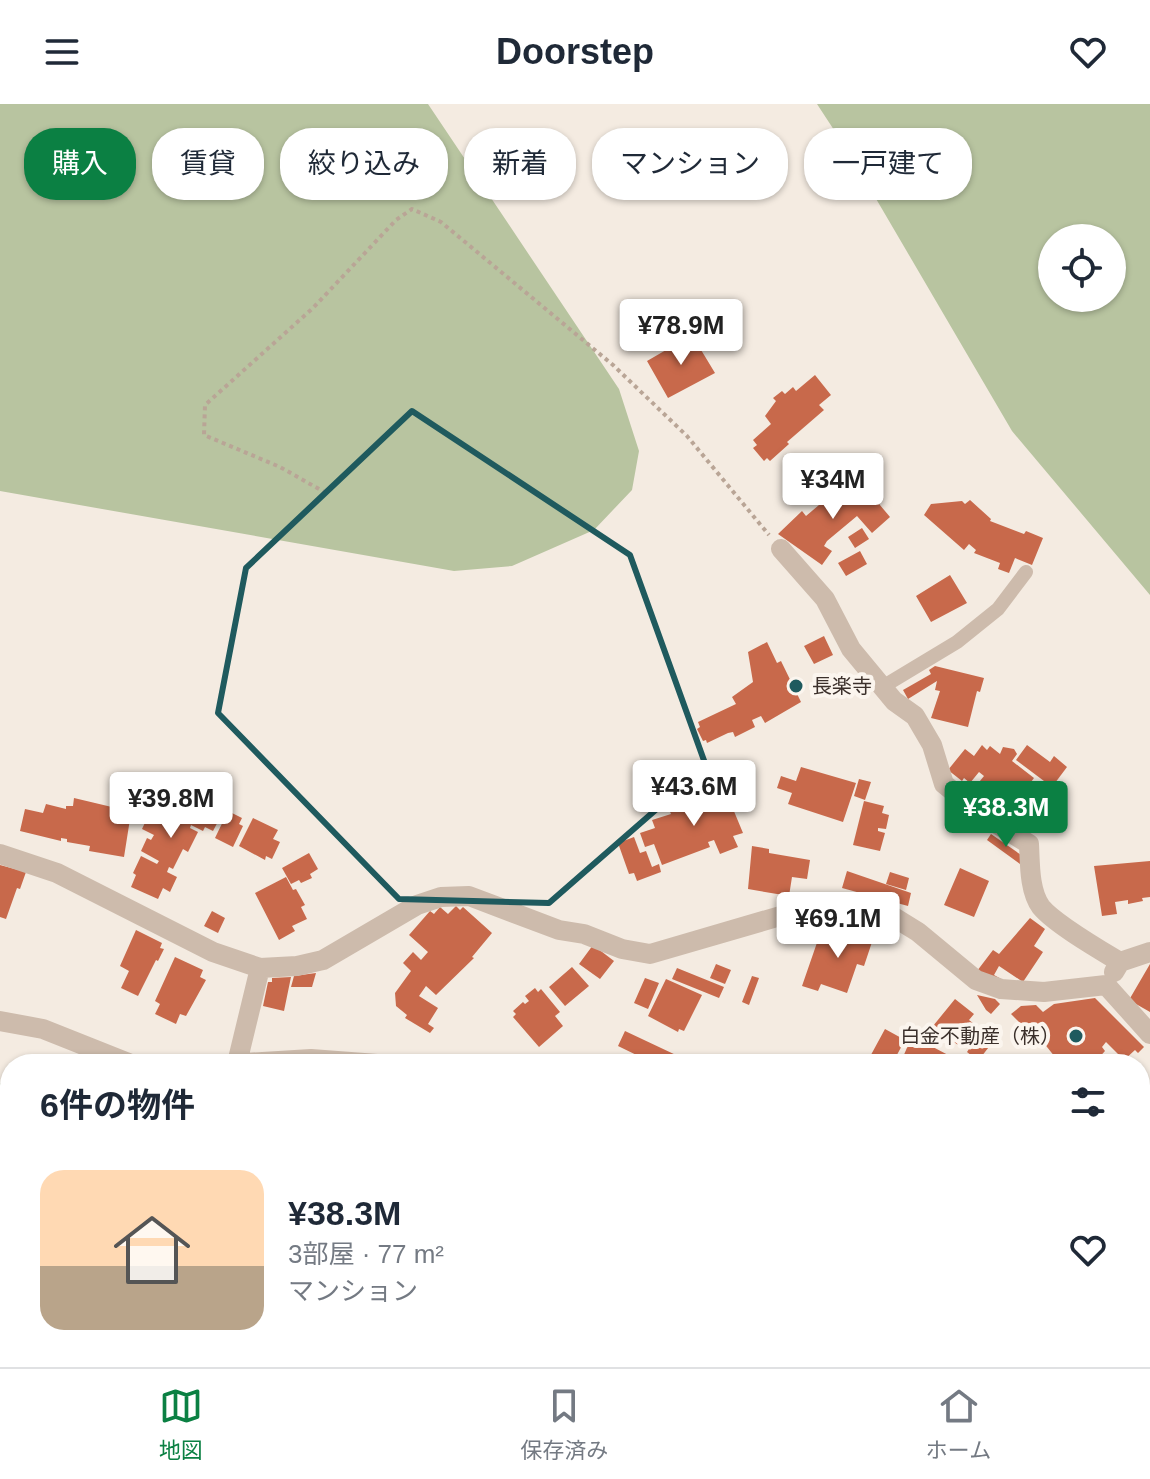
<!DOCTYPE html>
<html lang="ja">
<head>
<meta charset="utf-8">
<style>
	body { margin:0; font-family:Helvetica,"Noto Sans JP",sans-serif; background:#f2f2f3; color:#1f2937; height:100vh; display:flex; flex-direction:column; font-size:30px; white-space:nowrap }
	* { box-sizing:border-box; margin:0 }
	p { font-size:26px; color:#747a83 }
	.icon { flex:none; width:44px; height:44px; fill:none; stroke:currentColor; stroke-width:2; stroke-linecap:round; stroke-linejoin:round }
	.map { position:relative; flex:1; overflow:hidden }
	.drawer { position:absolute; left:0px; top:950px; width:1150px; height:314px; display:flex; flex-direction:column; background:#fff; border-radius:32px 32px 0 0; box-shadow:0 2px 6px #0004 }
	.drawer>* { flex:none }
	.top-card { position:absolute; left:24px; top:24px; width:1102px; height:72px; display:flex; gap:16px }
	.controls { position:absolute; left:1038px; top:120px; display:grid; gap:16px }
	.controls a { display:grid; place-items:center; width:88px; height:88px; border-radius:50%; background:#fff; box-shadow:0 2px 6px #0004; font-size:40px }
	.price { position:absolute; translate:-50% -68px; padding:0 18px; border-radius:8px; background:#fff; color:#222; font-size:26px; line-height:52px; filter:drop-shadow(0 2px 4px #0008) }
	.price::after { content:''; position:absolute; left:50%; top:48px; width:24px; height:18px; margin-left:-12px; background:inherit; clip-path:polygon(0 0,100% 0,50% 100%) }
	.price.selected { background:#0b8043; color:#fff }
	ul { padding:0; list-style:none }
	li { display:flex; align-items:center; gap:24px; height:200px; padding:0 40px }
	li span { display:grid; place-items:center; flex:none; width:224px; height:160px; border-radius:24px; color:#555 }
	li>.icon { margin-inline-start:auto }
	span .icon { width:96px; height:96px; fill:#fffc; stroke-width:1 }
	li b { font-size:34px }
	h2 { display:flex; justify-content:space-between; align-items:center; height:96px; padding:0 40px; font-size:34px }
	.pill { padding:0 28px; border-radius:32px; background:#fff; box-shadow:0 2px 6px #0004; font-size:28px; line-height:72px }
	.pill.selected { background:#0b8043; color:#fff }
	header { display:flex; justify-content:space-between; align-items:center; height:104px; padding:0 40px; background:#fff; font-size:36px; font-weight:800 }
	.tabs { display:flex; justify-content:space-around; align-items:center; height:112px; border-top:2px solid #e0e1e3; background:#fff; font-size:22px; color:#747a83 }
	.tabs a { display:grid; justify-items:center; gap:4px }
	.tabs .selected { color:#0b8043 }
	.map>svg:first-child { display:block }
</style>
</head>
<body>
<header><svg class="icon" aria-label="menu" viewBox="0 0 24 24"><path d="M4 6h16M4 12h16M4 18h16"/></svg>Doorstep<svg class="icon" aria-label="heart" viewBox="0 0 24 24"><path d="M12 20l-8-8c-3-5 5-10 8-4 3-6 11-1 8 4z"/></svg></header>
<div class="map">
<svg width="1150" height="1263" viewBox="0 0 1150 1263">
	<rect width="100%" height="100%" fill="#f4ebe1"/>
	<!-- green -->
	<path fill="#b8c4a0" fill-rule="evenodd" d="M0 0H428L619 285 639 347 632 386 594 426 512 462 454 467 0 387Z
		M817 0H1150V491L1012 327 851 52ZM1112 134V194H1052V134Z
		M0 979 10 981V1254H883L897 1263H0Z"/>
	<!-- building -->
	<path fill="#c8694b" d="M692 231 715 269 668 294 647 257Z
		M815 271 831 291 819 301 824 306 787 338 789 340 770 357 767 354 764 357 753 344 757 341 753 336 771 320 765 312 776 297 773 294 782 287 785 290 793 283 796 287Z
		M845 379 851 385 856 381 865 391 869 388 890 413 872 429 857 412 827 437 824 442 832 447 822 461 778 430 802 407 806 412Z
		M970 396 991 415 990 417 1024 430 1026 427 1043 434 1032 461 1015 454 1009 469 998 465 1000 459 974 449 976 446 969 440 964 446 924 411 931 400 962 397 965 400Z
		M862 424 869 435 855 444 848 433Z
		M860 447 867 460 846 472 838 459Z
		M950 471 967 499 931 518 916 492Z
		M824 532 833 551 814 560 804 542Z
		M767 538 777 559 781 557 801 598 765 619 761 612 752 616 755 623 735 633 733 628 728 629 707 639 706 636 703 637 697 625 700 623 698 618 736 600 732 593 753 578 748 548Z
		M935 562 984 574 980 588 977 587 968 623 931 614 940 587 935 586 937 577 908 595 903 586 931 570 929 566Z
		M982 641 987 646 990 642 1000 650 1003 643 1014 645 1017 650 1012 657 1034 674 1028 682 1032 685 1025 695 1021 692 1004 714 971 688 984 672 979 668 970 679 964 674 962 677 948 666 965 645 974 652Z
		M1027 641 1050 658 1054 652 1067 663 1052 683 1016 656Z
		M801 663 856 679 843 718 788 700 792 689 777 684 781 672 796 677Z
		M859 675 871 678 865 696 854 692Z
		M168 684 196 698 199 691 215 698 212 706 222 710 213 727 205 723 203 727 191 721 190 724 198 728 188 748 183 745 173 765 169 763 167 768 177 773 170 788 163 784 158 795 131 783 136 771 133 769 141 752 157 760 159 757 141 747 147 734 151 736 154 731 142 725 151 706 165 712 169 705 160 700Z
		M118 686 147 690 144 717 130 715 124 753 89 747 90 742 67 738V735L61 734V737L20 727 25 705 43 709 46 700 66 705V702H73L74 694 116 704Z
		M726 688 743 729 733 732 738 743 720 750 714 736 708 738 710 743 662 761 654 740 645 743 640 729 655 724 652 716 671 710 668 703 676 700 675 697 686 693 687 695 692 694 694 700Z
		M1042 693 1055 701 1046 716 1032 708Z
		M864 697 884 702 882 709 889 711 886 725 878 724V727L885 729 880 747 853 741Z
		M228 707 242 714 239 720 243 722 233 743 215 734Z
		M253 714 278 726 273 735 280 738 272 755 266 752 265 756 239 742Z
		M991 730 1024 753 1020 760 987 736Z
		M634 733 640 749 646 747 652 763 659 760 661 768 637 777 634 769 629 770 618 739Z
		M752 742 769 745V749L810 756 807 775 792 773 789 792 748 785Z
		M309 749 318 765 310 770 312 774 301 779 299 776 291 780 282 764Z
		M1150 757V793L1142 794 1143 797 1128 800V796L1115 798 1117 810 1102 812 1094 762Z
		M0 761 26 768 20 785 17 784 6 815 0 813Z
		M960 764 989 777 974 813 944 801Z
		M847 767 911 789 908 802 842 784Z
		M890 768 909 774 906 786 886 780Z
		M286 773 293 786 296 785 305 801 301 803 307 815 292 822 295 827 279 836 255 789Z
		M456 802 460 806 463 803 492 829 472 853 474 854 436 891 426 882 419 892 438 904 428 920 434 924 430 929 405 914 407 911 396 902 395 889 411 867 403 859 413 848 421 856 428 848 409 831 430 807 434 810 440 803 448 810Z
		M212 807 225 814 218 829 204 822Z
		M1030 814 1045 825 1034 842 1043 848 1023 878 999 862 994 871 1003 876 977 867 993 846 999 850Z
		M848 821 875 829 864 862 857 860 847 889 821 880 818 887 802 882 820 830 843 838Z
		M136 826 162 839 160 844 164 845 158 857 156 856 138 892 121 884 129 867 120 862Z
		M593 841 614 857 600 875 579 860Z
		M175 853 203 866 200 873 206 876 186 912 180 910 176 920 155 910 160 900 155 897Z
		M716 860 731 866 725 880 710 874Z
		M1150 860V908L1129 896Z
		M572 863 589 882 565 902 549 883Z
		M677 864 724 883 719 894 672 875Z
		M316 869 312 883H291L294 872Z
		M752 872 759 874 749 901 742 898Z
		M291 873 284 907 263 902 268 878H272V874Z
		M645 874 659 879 648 905 634 899Z
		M666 875 702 891 684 927 679 925 678 928 648 912Z
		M535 884 538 888 541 885 560 908 555 912 563 922 539 943 513 913 516 910 513 907 523 898 525 900 529 897 525 892Z
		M977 891 995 895 1000 900 991 910 986 906Z
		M1095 894 1144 943 1138 949 1135 946 1124 956 1106 938 1102 943 1105 947 1094 959 1090 955 1085 960H1067L1062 955 1059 958 1043 938 1037 944 1031 938 1028 941 1013 926 1020 919 1011 910 1021 902 1036 901 1043 908 1054 900Z
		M955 895 974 910 969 916 978 923 975 927 992 939 978 957 967 948 971 942 966 938 962 944 933 922Z
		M885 925 905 936 892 960H866Z
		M625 927 695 960H655L618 942Z
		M912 932 950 952 946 960H900Z
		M1150 1019V1056L1141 1048 1144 1043 1140 1039V1029Z
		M1041 1254H1074L1070 1263H1058Z"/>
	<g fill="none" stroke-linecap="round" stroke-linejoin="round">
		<!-- path -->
		<path stroke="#b9a596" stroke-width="4" stroke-dasharray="4 4" stroke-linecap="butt" d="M326 389 280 363 204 331 205 301 313 204 396 116 412 105 441 118 613 261 687 332 769 431"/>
		<!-- lane -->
		<path stroke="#cdbbac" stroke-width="14" d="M884 582 957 538 998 505 1026 468"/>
		<!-- street -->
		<path stroke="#cdbbac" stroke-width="20" d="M781 445 825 495 851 545 894 597 915 612 932 641 944 680 981 710 1029 740C1030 758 1029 787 1041 803 1055 820 1100 846 1120 858
			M0 750 57 769 213 848 260 864 297 862 323 856 417 801 441 793 469 792 559 826 584 830 622 845 650 850 818 801H851L884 807 918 828 976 876 1001 885 1044 888 1106 881
			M1114 868 1120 858 1150 848
			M1106 881 1150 930
			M0 917 43 925 131 960
			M237 959 260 864
			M227 960 311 955 377 960
			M991 1254 1001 1263
			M1148 1263 1150 1257"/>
	</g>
	<!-- marked area -->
	<path fill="none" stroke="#1f5a5e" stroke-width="6" stroke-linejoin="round" d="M412 307 630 451 706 662 549 799 399 795 218 609 246 464Z"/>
	<!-- markers -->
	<g fill="#1f5a5e" stroke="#fbf5ee" stroke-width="3">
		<circle cx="796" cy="582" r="8"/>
		<circle cx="1076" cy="932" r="8"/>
	</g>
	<g text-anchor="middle" stroke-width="8" stroke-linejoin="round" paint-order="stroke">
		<!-- poi labels -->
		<g font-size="20" fill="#3b302b" stroke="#fbf5ee" text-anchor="start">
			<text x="812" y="589">長楽寺</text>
			<text x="1060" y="939" text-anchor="end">白金不動産（株）</text>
		</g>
	</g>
</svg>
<div class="controls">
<a><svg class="icon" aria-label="locate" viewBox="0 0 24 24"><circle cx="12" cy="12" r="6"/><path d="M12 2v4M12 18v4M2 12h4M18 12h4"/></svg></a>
</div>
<b class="price" style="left:681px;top:263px">¥78.9M</b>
<b class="price" style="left:833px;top:417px">¥34M</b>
<b class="price" style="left:694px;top:724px">¥43.6M</b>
<b class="price" style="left:171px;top:736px">¥39.8M</b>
<b class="price selected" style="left:1006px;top:745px">¥38.3M</b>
<b class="price" style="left:838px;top:856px">¥69.1M</b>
<div class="top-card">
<a class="pill selected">購入</a>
<a class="pill">賃貸</a>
<a class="pill">絞り込み</a>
<a class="pill">新着</a>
<a class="pill">マンション</a>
<a class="pill">一戸建て</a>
</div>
<section class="drawer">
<h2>6件の物件<svg class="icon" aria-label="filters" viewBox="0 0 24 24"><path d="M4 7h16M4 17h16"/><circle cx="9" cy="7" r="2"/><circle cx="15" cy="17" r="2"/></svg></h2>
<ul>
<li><span style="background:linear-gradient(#ffd9b3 60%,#b9a48a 0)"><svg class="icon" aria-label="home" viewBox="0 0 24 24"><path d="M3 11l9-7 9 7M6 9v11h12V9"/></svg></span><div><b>¥38.3M</b><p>3部屋 · 77 m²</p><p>マンション</p></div><svg class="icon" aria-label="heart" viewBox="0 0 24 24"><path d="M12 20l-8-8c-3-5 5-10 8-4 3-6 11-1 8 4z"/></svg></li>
</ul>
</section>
</div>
<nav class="tabs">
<a class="selected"><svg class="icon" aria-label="map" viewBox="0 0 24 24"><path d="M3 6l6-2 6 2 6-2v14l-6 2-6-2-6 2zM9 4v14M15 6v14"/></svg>地図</a>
<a><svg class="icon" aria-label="saved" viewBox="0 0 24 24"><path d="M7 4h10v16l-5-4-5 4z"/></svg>保存済み</a>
<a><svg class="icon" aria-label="home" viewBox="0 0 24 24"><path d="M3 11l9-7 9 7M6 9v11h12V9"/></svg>ホーム</a>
</nav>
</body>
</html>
